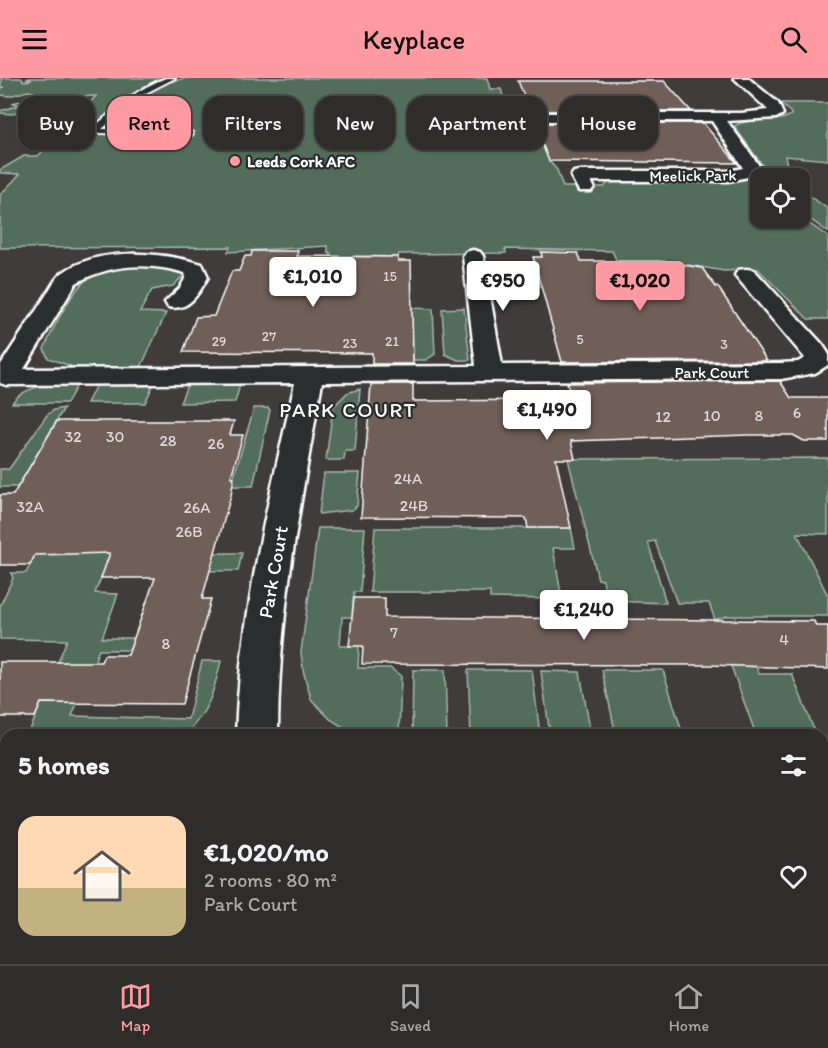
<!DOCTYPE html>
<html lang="en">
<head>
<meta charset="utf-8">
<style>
	body { margin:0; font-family:Itim,sans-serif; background:#3b3938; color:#f1f3f6; height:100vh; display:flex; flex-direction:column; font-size:22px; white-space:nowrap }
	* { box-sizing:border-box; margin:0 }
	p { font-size:20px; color:#a7a8a9 }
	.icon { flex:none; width:33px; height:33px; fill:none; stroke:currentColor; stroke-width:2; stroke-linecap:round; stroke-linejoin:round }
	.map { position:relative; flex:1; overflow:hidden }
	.sheet { position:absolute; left:0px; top:651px; width:828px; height:236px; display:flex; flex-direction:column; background:#2f2d2c; border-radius:18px 18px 0 0; box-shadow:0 2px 4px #0004,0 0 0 2px #4a4948 }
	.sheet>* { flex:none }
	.top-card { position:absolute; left:18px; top:18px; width:792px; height:54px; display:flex; gap:12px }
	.tools { position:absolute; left:750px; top:90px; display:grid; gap:12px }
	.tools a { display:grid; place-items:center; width:60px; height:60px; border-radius:12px; background:#2f2d2c; box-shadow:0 2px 4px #0004,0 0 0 2px #4a4948; font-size:30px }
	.price { position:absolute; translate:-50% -51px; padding:0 14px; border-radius:6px; background:#fff; color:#222; font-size:20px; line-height:39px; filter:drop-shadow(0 2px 3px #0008) }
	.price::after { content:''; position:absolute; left:50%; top:36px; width:18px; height:14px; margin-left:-9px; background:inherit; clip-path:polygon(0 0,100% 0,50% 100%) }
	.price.active { background:#ff9aa2; color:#111 }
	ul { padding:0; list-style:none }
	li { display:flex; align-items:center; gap:18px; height:150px; padding:0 18px }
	li span { display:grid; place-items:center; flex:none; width:168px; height:120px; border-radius:18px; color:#555 }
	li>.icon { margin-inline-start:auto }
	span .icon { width:72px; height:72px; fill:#fffc; stroke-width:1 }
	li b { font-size:26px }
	h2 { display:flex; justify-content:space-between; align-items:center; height:72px; padding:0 18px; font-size:26px }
	.tag { padding:0 21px; border-radius:18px; background:#2f2d2c; box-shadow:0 2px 4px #0004,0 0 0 2px #4a4948; font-size:21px; line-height:54px }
	.tag.active { background:#ff9aa2; color:#111 }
	header { display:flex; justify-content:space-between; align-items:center; height:78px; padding:0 18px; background:#ff9aa2; color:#111; font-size:27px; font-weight:600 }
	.dock { display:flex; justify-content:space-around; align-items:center; height:84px; border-top:2px solid #4a4948; background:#2f2d2c; font-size:16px; color:#a7a8a9 }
	.dock a { display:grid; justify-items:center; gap:3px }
	.dock .active { color:#ff9aa2 }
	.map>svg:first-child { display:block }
</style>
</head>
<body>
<header><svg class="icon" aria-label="menu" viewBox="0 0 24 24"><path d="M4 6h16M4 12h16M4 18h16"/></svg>Keyplace<svg class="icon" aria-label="search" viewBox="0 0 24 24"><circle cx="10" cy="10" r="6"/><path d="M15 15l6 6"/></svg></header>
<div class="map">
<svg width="828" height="886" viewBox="0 0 828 886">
	<rect width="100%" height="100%" fill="#3f3c3b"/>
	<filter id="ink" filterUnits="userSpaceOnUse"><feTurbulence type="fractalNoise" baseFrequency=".0167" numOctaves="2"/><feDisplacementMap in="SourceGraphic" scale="12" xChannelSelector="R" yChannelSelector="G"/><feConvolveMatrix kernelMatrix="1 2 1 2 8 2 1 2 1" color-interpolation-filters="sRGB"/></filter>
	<g filter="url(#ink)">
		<!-- green -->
		<path fill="#526d5c" stroke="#a8b6ae" stroke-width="1.5" d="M0 0H21L24 3 32 2 27 1 29 0H163L155 4 166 5 187 0H487L490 11H501L504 21 493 22 498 46H526L534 42 549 83 557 92 563 109H604L611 102 751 100 760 109V140L800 139 828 159V241H808L758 191 724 193 664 183 629 209 612 173 505 171 506 175 399 176 398 179 356 178 329 187 331 175H328V168L228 174 230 169 0 170V117L20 96 0 95V92L24 78H38L96 18 60 19 42 32 22 31 13 36 0 35V33L19 27 12 25 48 17 28 13 9 18 0 17V11L4 9H0L2 2Z
			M780 25H828V82L785 78 790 100H760V104L756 99 764 95 763 88 734 48C751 38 774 47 791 37V35Z
			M800 112 828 131V154L800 134Z
			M136 188 157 189 181 194 183 198 173 208 152 212 140 234 166 235 141 289H73L48 280 44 271C53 250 74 206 94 196 107 189 123 189 136 188Z
			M412 230 433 231 435 276 426 282H413Z
			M464 230 470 282H458L445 276 442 231Z
			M48 307H77L67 325H12C20 313 34 309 48 307Z
			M96 307H153L145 325H87Z
			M187 307H240L235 324 180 325Z
			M360 311 355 373H345L344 382H326L333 329 347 315Z
			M64 330 18 409H0V391H9L47 337 54 332Z
			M254 330H268L270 332 253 408H231Z
			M828 380V456L797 455 828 518V538H726L715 542 709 525H677L655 463 648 464 666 525 607 523 603 502 598 501 568 381Z
			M324 395H360L357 428 352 432 319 436Z
			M318 450H365L360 514H354L352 539H342L340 568H359L358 590H390L401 598 399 657H356L330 641 311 621 303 592 301 574Z
			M375 450H571L575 470H553L562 521 490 520V514H370Z
			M46 455 103 475H242L238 493 126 492 101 500 95 515 118 516 102 560H134L129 572H99L72 638 188 641 202 583H221C213 616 210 631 185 657H28L67 562 0 561V528L13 500 11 495H26Z
			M726 574 751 575 759 596H792L816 657H756Z
			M413 592H445L447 657H412Z
			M468 592H532L540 657H471Z
			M602 592H663L683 657H616Z
			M541 593 580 594 591 657H550Z
			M822 745H828V865L822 867Z
			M6 788V880H581V886H0V789Z"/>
		<!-- building -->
		<path fill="#705e59" stroke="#fff" stroke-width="1.5" d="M518 3H664L691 33H530Z
			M534 45H703L737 85 549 83Z
			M252 173H298L297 178 398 179V183H411L413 286H372V275L183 274 196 239 214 238 232 193H239L245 178H251Z
			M541 174 578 175 581 183H659L702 190 716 209H718L767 283 562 284 533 179H542Z
			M780 303 791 320H828V363H804L793 357H748L571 363 575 381H556L571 450H528L526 440 361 439 371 306H413V323L572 322 567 305Z
			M57 343H234L230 357H243L231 399H234L231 417 202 521H211L182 626 41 625 35 639H0V584H101L104 577H128L155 500H101L110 475 35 477 30 487H0V417H13Z
			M354 520H385V539L814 543 816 548H828V591L708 587 362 586 363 568H349Z"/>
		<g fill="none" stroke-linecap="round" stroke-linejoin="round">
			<defs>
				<path id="service" d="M166 0H175L144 16 102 51 189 53 193 55 192 57 96 55 95 48C117 29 138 10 166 0Z"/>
				<path id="minor" d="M734 0H748L778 25 783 36 776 40 727 43 758 86 760 93 758 97 728 103H591L594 109 591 113H579L571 98 574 94 580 93H728L743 90 712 43H521L520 49H510L505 39 512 35H741L768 32Z
					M473 172 480 174 483 178 502 287 781 285 798 284 805 280 735 197 738 192 746 191 754 192 822 266 828 275V287L815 295 781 301 322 304C301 422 278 537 278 657H236C240 537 269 422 295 305L6 307 0 305V288C14 266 29 244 43 222 49 214 54 201 62 195 100 168 160 174 202 186L208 199C199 215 189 234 168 229L165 224 180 210 186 199 185 195C148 184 110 186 76 205L24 291 476 288 463 178 466 174Z
					M822 696H828V734H822Z
					M6 738V780L0 781V739Z
					M616 880H669L671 886H617Z"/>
			</defs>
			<!-- service casing -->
			<use href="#service" stroke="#fff" stroke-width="4"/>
			<!-- minor casing -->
			<use href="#minor" stroke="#fff" stroke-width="5"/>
			<!-- service -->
			<use href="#service" fill="#2a2d2e" fill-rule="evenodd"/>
			<!-- minor -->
			<use href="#minor" fill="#2a2d2e" fill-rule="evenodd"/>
		</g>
	</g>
	<!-- markers -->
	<circle fill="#ff9aa2" stroke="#2a2d2e" stroke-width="2" cx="235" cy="83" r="6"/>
	<g text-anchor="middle" stroke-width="4.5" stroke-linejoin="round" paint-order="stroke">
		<!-- far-number labels -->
		<g font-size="14" fill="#dbd7d6">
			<text x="390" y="203">15</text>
			<text x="269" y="263">27</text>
			<text x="580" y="266">5</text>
			<text x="219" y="268">29</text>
			<text x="392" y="268">21</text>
			<text x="350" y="270">23</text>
			<text x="724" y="271">3</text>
		</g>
		<!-- far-poi labels -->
		<g font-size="16" font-weight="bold" fill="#fff" stroke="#2a2d2e" text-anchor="start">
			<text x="247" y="89">Leeds Cork AFC</text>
		</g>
		<!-- far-street labels -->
		<g font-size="16" fill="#fff" stroke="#2a2d2e">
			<text transform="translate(693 97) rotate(-1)" y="6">Meelick Park</text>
			<text x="712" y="300">Park Court</text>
		</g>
		<!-- number labels -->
		<g font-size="16" fill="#dbd7d6">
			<text x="797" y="340">6</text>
			<text x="712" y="343">10</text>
			<text x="759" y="343">8</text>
			<text x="663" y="344">12</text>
			<text x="73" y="364">32</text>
			<text x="115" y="364">30</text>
			<text x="168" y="368">28</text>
			<text x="216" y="371">26</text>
			<text x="408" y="406">24A</text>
			<text x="414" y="433">24B</text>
			<text x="30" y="434">32A</text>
			<text x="197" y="435">26A</text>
			<text x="189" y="459">26B</text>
			<text x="394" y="560">7</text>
			<text x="784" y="567">4</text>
			<text x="166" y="571">8</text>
		</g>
		<!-- street labels -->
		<g font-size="20" fill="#fff" stroke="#2a2d2e">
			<text transform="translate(273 494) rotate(-80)" y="7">Park Court</text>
		</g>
		<!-- neighbourhood labels -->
		<g font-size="21" letter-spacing="1.5" fill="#fff" stroke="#2a2d2e">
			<text x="348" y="339">PARK COURT</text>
		</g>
	</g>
</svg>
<div class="tools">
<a><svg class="icon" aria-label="locate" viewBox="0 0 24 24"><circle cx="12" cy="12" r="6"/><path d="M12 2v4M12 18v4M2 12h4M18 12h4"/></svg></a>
</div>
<b class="price" style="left:313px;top:230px">€1,010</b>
<b class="price" style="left:503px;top:234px">€950</b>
<b class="price active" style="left:640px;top:234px">€1,020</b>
<b class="price" style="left:547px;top:363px">€1,490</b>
<b class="price" style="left:584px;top:563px">€1,240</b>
<div class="top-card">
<a class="tag">Buy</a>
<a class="tag active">Rent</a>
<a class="tag">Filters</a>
<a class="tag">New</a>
<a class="tag">Apartment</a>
<a class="tag">House</a>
</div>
<section class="sheet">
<h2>5 homes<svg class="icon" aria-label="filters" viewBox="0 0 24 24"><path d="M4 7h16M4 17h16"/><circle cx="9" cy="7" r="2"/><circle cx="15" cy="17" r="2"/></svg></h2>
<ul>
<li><span style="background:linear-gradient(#ffd9b3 60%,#c2b280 0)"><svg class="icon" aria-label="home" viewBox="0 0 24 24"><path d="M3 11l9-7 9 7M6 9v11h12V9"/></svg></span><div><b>€1,020/mo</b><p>2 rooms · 80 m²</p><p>Park Court</p></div><svg class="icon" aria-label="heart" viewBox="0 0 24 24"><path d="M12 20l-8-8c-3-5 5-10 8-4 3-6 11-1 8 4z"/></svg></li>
</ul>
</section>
</div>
<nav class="dock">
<a class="active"><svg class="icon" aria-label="map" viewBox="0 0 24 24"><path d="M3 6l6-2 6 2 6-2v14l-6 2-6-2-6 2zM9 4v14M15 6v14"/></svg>Map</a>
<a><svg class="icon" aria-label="saved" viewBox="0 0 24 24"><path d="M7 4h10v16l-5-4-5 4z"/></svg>Saved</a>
<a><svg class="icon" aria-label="home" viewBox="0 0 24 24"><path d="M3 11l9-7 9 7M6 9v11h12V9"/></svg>Home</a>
</nav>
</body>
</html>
